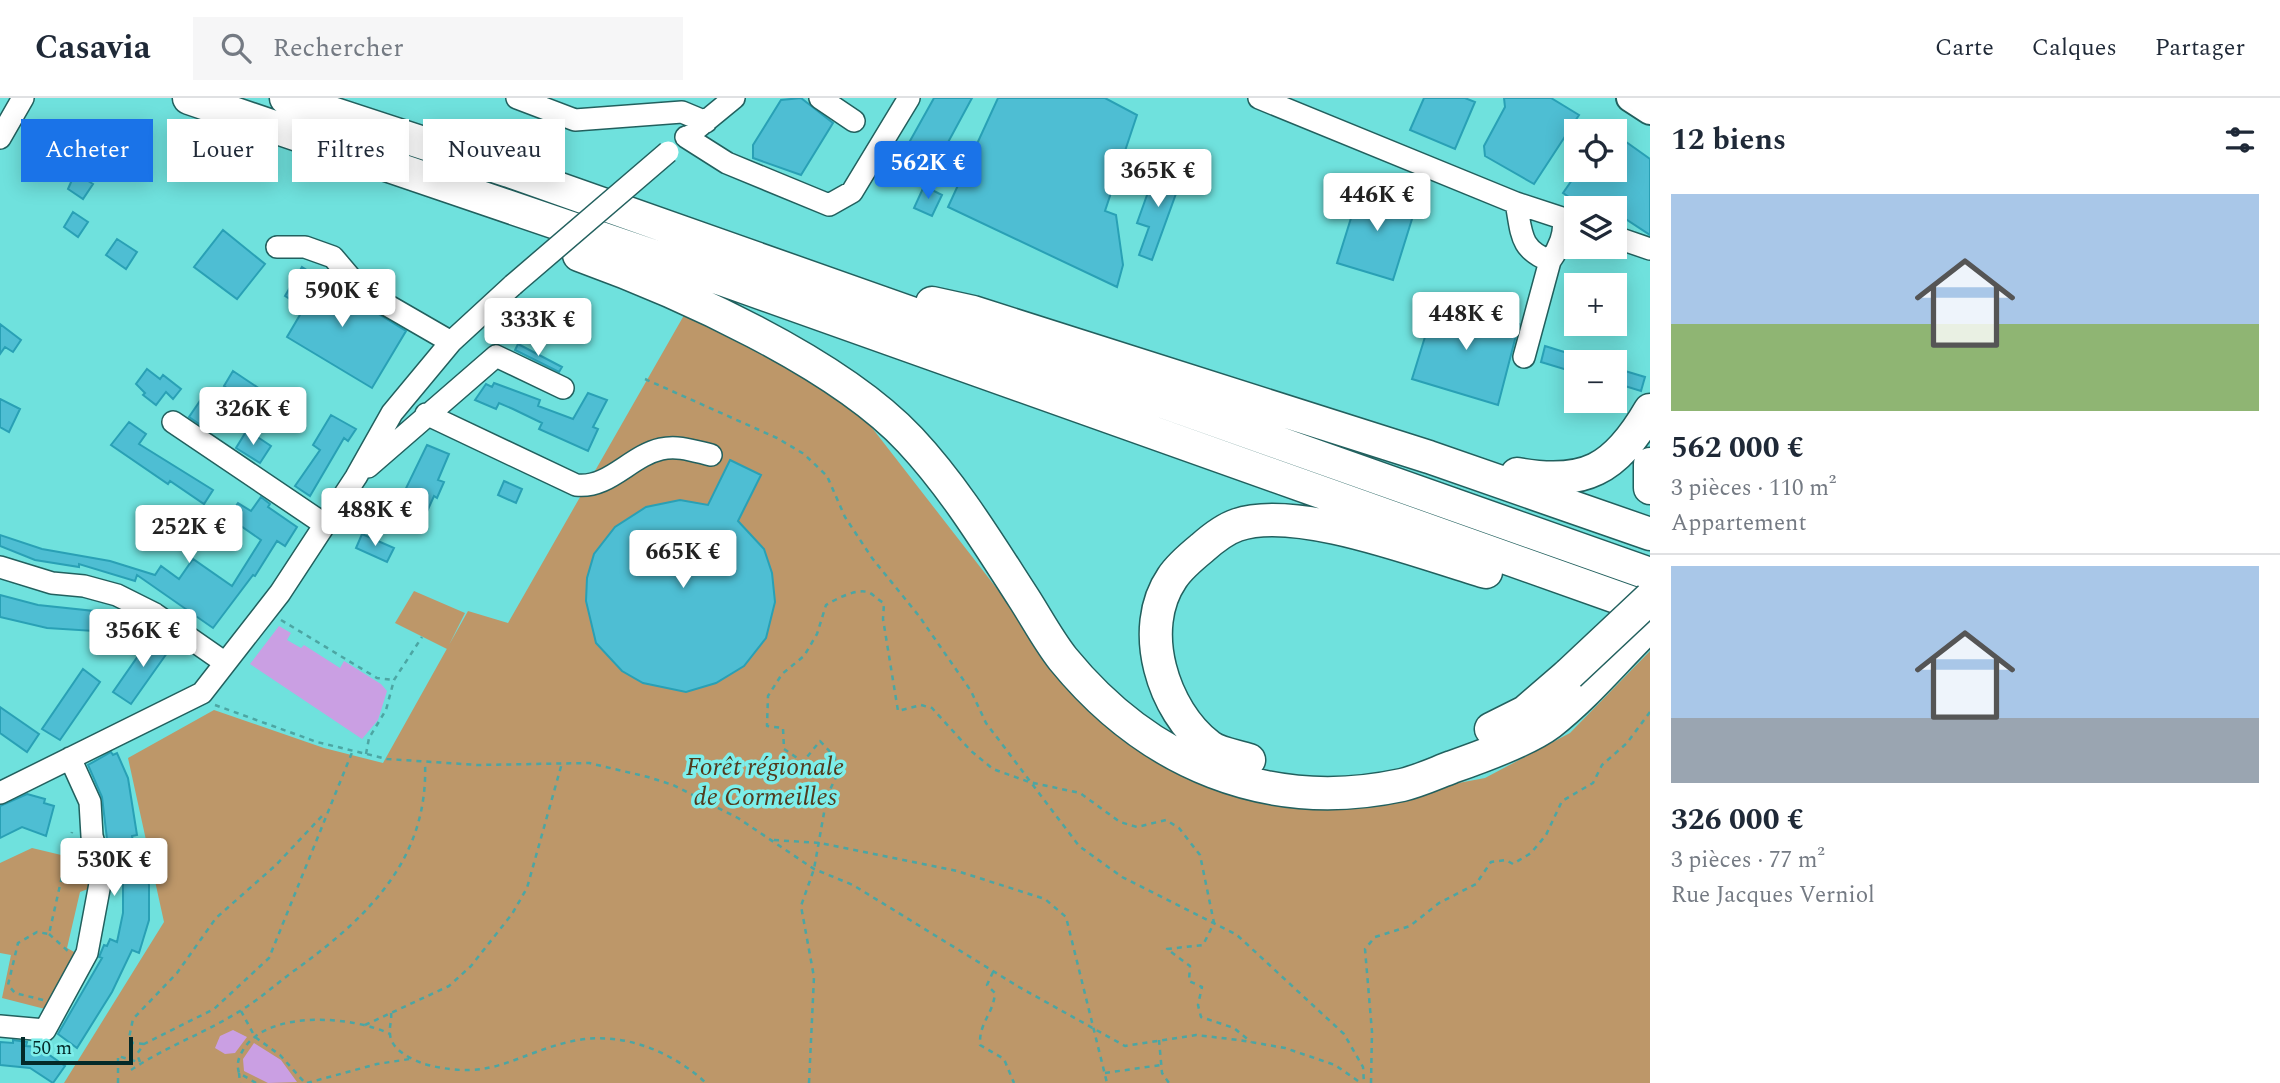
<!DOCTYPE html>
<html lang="fr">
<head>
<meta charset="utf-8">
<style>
	body { margin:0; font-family:Spectral,serif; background:#f6f6f7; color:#1f2937; height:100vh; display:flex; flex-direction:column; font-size:26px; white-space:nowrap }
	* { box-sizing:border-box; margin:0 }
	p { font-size:23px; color:#747a83 }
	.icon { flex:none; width:38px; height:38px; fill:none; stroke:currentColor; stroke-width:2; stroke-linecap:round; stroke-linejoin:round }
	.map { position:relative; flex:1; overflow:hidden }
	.details { display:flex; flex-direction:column; background:#fff; width:630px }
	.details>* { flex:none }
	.guide { position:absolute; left:21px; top:21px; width:665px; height:63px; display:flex; gap:14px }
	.controls { position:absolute; left:1564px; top:21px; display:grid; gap:14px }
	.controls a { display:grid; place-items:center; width:63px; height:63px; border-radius:0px; background:#fff; box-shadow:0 4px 18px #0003; font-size:35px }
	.scale { position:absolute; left:21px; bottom:18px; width:112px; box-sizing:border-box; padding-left:7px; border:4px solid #042a29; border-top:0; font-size:19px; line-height:24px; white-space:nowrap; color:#042a29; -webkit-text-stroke:5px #7deeea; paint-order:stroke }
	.price { position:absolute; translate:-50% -60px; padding:0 16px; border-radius:7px; background:#fff; color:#222; font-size:23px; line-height:46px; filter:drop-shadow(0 2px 4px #0008) }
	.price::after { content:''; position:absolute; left:50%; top:42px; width:21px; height:16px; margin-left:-10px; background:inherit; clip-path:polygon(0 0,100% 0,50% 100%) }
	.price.current { background:#1a73e8; color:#fff }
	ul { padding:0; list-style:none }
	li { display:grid; align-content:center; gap:14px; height:371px; padding:0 21px }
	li+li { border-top:2px solid #e0e1e3 }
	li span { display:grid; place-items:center; height:217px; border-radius:0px; color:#555 }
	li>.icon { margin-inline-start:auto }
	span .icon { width:126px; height:126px; fill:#fffc; stroke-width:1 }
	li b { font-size:30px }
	h2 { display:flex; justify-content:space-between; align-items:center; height:84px; padding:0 21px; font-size:30px }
	.chip { padding:0 24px; border-radius:0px; background:#fff; box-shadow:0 4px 18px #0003; font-size:24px; line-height:63px }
	.chip.current { background:#1a73e8; color:#fff }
	header { display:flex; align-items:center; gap:42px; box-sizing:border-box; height:98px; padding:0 35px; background:#fff; border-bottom:2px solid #e0e1e3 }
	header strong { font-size:33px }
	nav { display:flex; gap:38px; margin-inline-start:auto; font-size:24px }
	.search { width:490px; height:63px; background:#f6f6f7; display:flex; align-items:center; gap:18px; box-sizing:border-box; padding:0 24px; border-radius:0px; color:#747a83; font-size:26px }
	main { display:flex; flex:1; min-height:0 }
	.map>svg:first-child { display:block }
</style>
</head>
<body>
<header>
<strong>Casavia</strong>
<div class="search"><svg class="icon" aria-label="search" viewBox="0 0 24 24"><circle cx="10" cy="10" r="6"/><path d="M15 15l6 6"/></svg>Rechercher</div>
<nav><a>Carte</a><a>Calques</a><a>Partager</a></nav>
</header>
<main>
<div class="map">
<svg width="1650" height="985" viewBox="0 0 1650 985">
	<rect width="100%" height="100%" fill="#6fe1dd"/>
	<!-- green -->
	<path fill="#bd9769" d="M687 212 852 304 1043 550 1155 661 1368 702 1485 680 1570 635 1650 553V985H64L164 824 128 660 214 612 324 650 383 665 468 513 508 525Z
		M414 493 465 515 447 551 395 525Z
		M32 750 78 761 93 769V789L80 794 67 850 76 855 45 911 2 900 11 857 0 855V765Z"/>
	<!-- water -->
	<path fill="#ca9fe3" d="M279 528 291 535 287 542 301 550 304 547 340 570 344 563 381 586 387 593 378 622 362 641 250 566Z
		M233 932 247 939 235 955 225 956 215 950 220 938Z
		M254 945 281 962 297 984 268 985 244 973 243 961Z"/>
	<!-- building -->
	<path fill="#4ebed3" stroke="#29a0b5" stroke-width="2" d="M801 0 833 25 801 77 753 60V47L781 2Z
		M934 0H972L932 74 901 59Z
		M998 0H1105L1137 17 1105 113 1116 117 1123 167 1117 189 948 109Z
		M1424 0H1465L1475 4 1455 51 1410 32Z
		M1504 0H1551L1579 17 1534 86 1485 58 1484 48 1505 9Z
		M1615 36 1650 61V137L1615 114V110L1603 106 1600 110H1585L1563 95 1579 72H1615Z
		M1157 69 1182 79 1152 162 1139 157 1149 129 1137 125Z
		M75 75 93 86 83 101 68 91Z
		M924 88 942 97 932 118 914 110Z
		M1361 88 1417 105 1393 182 1337 165Z
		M73 114 88 124 78 139 64 129Z
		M223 132 265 166 237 201 194 169Z
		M117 141 137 154 126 171 106 157Z
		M302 169 406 233 372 290 287 239 304 210 285 198Z
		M1437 200 1519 226 1498 307 1412 281Z
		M0 226 21 242 13 254 5 249 0 256Z
		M518 246 562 269 559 274 515 252Z
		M1545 248 1577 258V275L1541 264Z
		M1615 270 1645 279 1641 293 1615 285Z
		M147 271 160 281 163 277 181 291 173 301 166 294 156 307 143 297 145 295 136 286Z
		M233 273 260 291 250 307 224 288Z
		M494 285 540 302 538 308 573 321 588 295 607 302 593 329 598 331 588 353 539 331 542 325 513 311 499 305 496 311 475 302 486 286 492 289Z
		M202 300 217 310 205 330 189 319Z
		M0 301 20 311 9 334 0 329Z
		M331 317 356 331 348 343 344 340 310 398 295 388 320 352 313 347Z
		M129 324 146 336 139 346 213 392 204 406 170 383 168 386 111 347Z
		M247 332 271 348 260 365 236 350Z
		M427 347 449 356 438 382 444 384 437 400 434 398 421 427 394 415Z
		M730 362 761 377 738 423 764 451 772 475 775 504 766 540 744 568 716 585 686 594 643 585 622 573 596 545 586 503 587 480 594 456 615 429 646 409 680 402 708 407Z
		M504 383 522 391 516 405 498 397Z
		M261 399 270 406 268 409 297 429 285 448 277 443 255 478 253 477 213 530 137 477 135 483 79 466V469L35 462 0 448V437L42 451 110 463 155 477 161 468 179 481 193 461 232 488 261 442 228 419 238 405 251 413Z
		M362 436 394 450 387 464 356 450Z
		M0 497 38 507 94 513V533L47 530 0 519Z
		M154 535 172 548 131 606 113 594Z
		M83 571 100 584 60 642 42 631Z
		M0 609 39 636 27 654 0 635Z
		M111 654 113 657 117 655 128 680 137 737 132 738 136 761 143 760 149 787V822L139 855 132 852 112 894 77 950 58 936 102 860 99 859 104 847 107 848 110 841 117 844 123 815V783L119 784 118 771 121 770 119 743 110 745 107 741 102 699 88 667Z
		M27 696 45 701 44 705 54 708 46 738 22 729 0 740V708Z
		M13 942 27 944 26 948 38 949 65 968 53 985 30 970 0 967V944L13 945Z"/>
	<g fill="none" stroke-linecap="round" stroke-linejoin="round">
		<defs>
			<path id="minor" d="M517 0 575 22 682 14 706 24
				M820 0 854 23
				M1259 0 1516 105 1577 125
				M695 32 734 0
				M686 39 727 65 829 107 852 94 909 0
				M0 40 23 0
				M1516 105C1522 135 1519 151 1550 163
				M1615 139 1650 151
				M277 149H305L333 159 361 192 451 244
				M1524 259 1550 163C1558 152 1567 133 1562 120
				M426 316 576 387C609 391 630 358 661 351 678 347 694 353 711 357
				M173 324 324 426
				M368 369 496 258 563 290
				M0 469 52 485 84 488 117 497 155 516 224 564
				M0 695 202 595 280 495 356 379 392 315 451 244 513 187
				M0 928 45 932 87 855 102 775 92 738 90 704 70 660"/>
			<path id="major" d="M1630 0 1650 13"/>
			<path id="highway" d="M189 0 727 183 1650 511
				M286 0 509 73 1650 476
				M579 157C679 193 837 264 910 342 954 389 988 445 1023 499 1036 519 1048 542 1063 561 1148 665 1267 716 1402 687 1419 683 1436 675 1452 669 1478 660 1529 641 1550 625 1586 597 1617 559 1650 527
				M932 205 973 214 1429 359 1650 436
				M1650 366V390
				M1517 376C1585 388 1615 372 1650 312
				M1491 631 1525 614 1569 576
				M1249 662C1238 658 1219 656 1209 648 1163 613 1137 531 1172 480 1179 469 1191 459 1202 450 1211 442 1225 431 1237 427 1297 406 1424 456 1486 474"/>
		</defs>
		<!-- minor casing -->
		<use href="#minor" stroke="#22605e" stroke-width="24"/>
		<!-- major casing -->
		<use href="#major" stroke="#22605e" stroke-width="30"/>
		<!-- highway casing -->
		<use href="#highway" stroke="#22605e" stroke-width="35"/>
		<!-- path -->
		<path stroke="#4ca6a3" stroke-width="2.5" stroke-dasharray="5 5" stroke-linecap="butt" d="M645 281 777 340 804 356 827 378 845 419 872 460 919 518 971 593 986 625 1079 748 1122 779 1237 837 1344 936 1363 969 1364 985
			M281 522 377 580 394 582
			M215 607 317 644 387 661 478 667 589 665 648 679 673 687 738 720 814 771 853 787 1019 889 1125 948 1196 937 1239 942 1285 950 1335 967 1361 985
			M366 656 369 640 386 612 394 582 422 539
			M774 742 820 745 957 773 1045 801 1066 819 1107 985
			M49 836 69 854
			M993 874 987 887 995 895C993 917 979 924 980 947L1004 961 1014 985
			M43 902 15 895 8 887 18 845 37 834 49 836 72 734
			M241 913 255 939 280 957 305 985
			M391 915C392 922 389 929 390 936 391 952 411 961 424 966 496 985 515 954 578 942 624 934 673 954 706 985
			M365 927 449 888 471 868 512 816 527 790 562 665
			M1159 942 1162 975 1169 985
			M144 946 133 945 129 940 133 921 177 875 216 820 276 767 322 718
			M140 964 137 956 144 946 214 911 269 860 353 652
			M131 972C165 949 205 935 240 913 258 902 274 888 291 875 366 821 429 763 425 664
			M239 975 240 985
			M1105 975 1161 967
			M118 985V958L138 964
			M256 985 239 975C236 965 239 958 245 949 271 912 353 918 390 936
			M307 985 377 966 410 961
			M809 985 814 879 801 808 814 771 827 698 837 677 835 659 820 643 803 664 784 651 783 630 767 628 768 598 782 576 804 558 817 536 826 507C836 501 858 489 870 495 875 498 878 502 884 505L883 521 898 613 921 607 932 610 971 653 993 671 1029 684 1080 695 1120 724 1137 729 1166 722 1179 730 1200 757 1214 825 1203 847 1167 851 1190 868 1189 883 1202 889 1198 907 1201 919 1234 930 1251 944
			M1371 985 1372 934 1365 851 1375 839 1410 828 1439 805 1476 786 1491 764 1506 762 1513 766 1531 755 1546 737 1562 703 1593 685 1602 667 1627 645 1650 614"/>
		<!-- minor -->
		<use href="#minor" stroke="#fff" stroke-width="21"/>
		<!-- major -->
		<use href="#major" stroke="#fff" stroke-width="26"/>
		<!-- highway -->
		<use href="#highway" stroke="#fff" stroke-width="32"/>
		<defs>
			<path id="minor-bridge" d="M513 187 668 54"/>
			<path id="highway-bridge" d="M1569 576 1650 500"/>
		</defs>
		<!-- minor-bridge casing -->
		<use href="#minor-bridge" stroke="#22605e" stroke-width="24" stroke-linecap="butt"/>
		<!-- highway-bridge casing -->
		<use href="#highway-bridge" stroke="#22605e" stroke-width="35" stroke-linecap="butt"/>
		<!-- minor-bridge -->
		<use href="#minor-bridge" stroke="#fff" stroke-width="21"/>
		<!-- highway-bridge -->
		<use href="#highway-bridge" stroke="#fff" stroke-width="32"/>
	</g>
	<g text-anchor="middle" stroke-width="7" stroke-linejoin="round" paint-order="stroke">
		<!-- park labels -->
		<g font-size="26" font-style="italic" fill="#513a1d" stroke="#7deeea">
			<text x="765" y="677">Forêt régionale<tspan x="765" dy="30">de Cormeilles</tspan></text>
		</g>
	</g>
</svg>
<div class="controls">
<a><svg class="icon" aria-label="locate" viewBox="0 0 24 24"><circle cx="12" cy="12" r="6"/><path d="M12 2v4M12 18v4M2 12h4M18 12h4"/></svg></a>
<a><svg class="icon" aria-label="layers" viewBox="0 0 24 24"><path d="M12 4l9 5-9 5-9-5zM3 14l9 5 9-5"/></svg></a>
<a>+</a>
<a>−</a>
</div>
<div class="scale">50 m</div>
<b class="price current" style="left:928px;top:103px">562K €</b>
<b class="price" style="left:1158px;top:111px">365K €</b>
<b class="price" style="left:1377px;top:135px">446K €</b>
<b class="price" style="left:342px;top:231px">590K €</b>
<b class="price" style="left:1466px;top:254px">448K €</b>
<b class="price" style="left:538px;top:260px">333K €</b>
<b class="price" style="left:253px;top:349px">326K €</b>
<b class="price" style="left:375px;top:450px">488K €</b>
<b class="price" style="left:189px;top:467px">252K €</b>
<b class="price" style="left:683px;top:492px">665K €</b>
<b class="price" style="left:143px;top:571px">356K €</b>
<b class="price" style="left:114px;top:800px">530K €</b>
<div class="guide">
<a class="chip current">Acheter</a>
<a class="chip">Louer</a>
<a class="chip">Filtres</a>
<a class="chip">Nouveau</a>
</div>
</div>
<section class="details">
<h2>12 biens<svg class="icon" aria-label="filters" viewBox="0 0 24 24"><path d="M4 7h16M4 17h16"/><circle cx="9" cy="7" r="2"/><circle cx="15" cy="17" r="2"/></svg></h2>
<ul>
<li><span style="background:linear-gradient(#a9c7e8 60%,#8fb573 0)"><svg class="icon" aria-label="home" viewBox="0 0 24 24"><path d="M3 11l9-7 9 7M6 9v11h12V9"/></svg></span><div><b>562 000 €</b><p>3 pièces · 110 m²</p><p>Appartement</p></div></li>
<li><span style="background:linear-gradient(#a9c7e8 70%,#9aa5b1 0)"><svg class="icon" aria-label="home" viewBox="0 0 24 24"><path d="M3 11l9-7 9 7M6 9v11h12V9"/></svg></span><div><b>326 000 €</b><p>3 pièces · 77 m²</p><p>Rue Jacques Verniol</p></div></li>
</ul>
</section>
</main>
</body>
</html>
